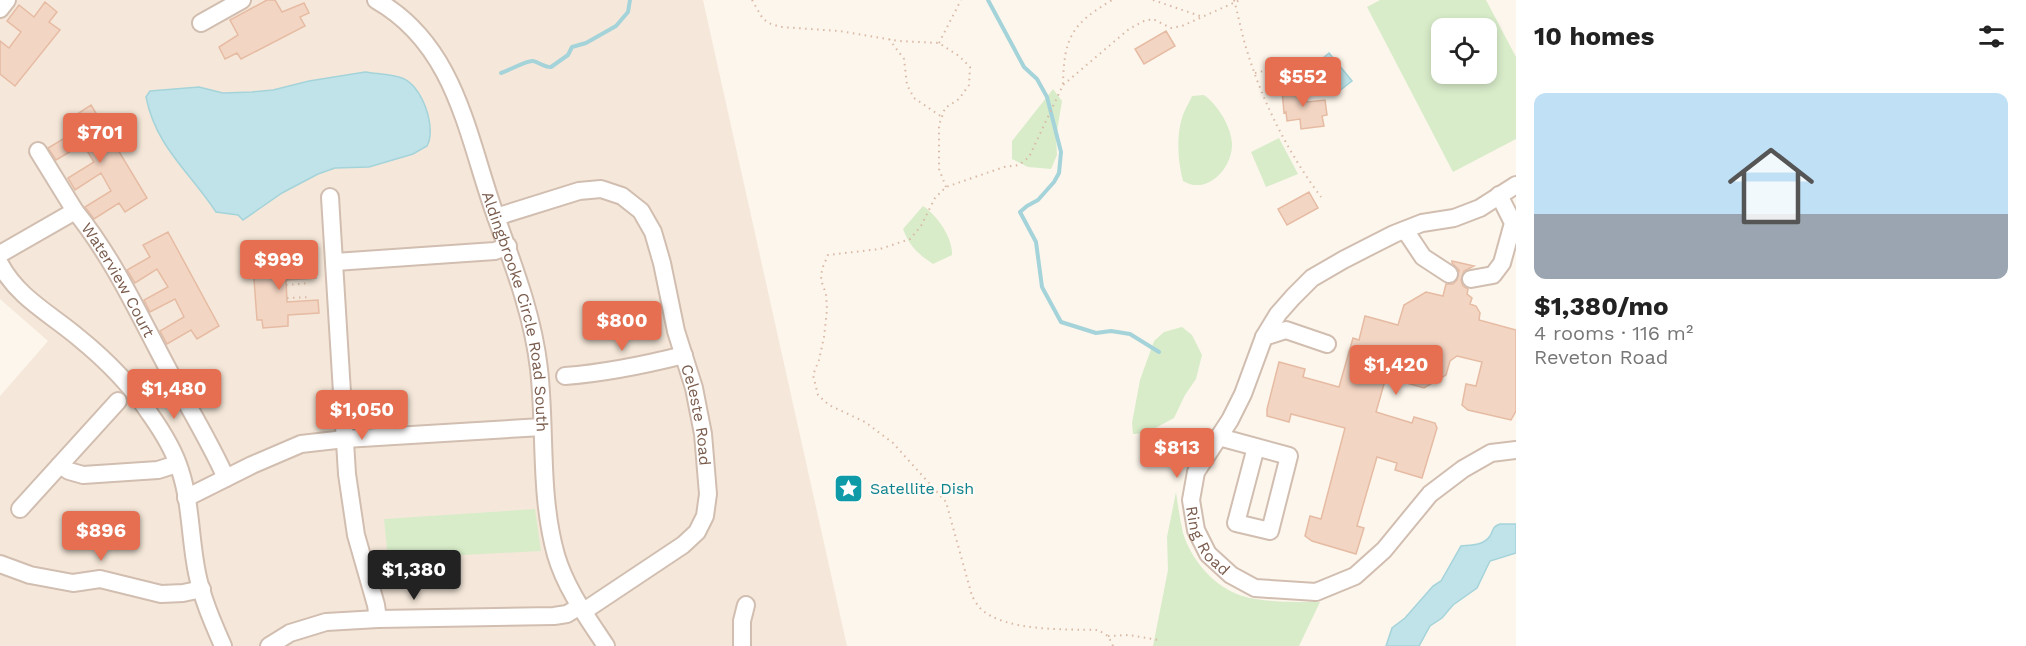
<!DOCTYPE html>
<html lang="en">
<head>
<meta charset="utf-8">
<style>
	body { margin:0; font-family:"Work Sans",sans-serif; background:#f6f6f6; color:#222; height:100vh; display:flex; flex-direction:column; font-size:22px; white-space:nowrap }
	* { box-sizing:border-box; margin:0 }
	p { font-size:20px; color:#767676 }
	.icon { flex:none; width:33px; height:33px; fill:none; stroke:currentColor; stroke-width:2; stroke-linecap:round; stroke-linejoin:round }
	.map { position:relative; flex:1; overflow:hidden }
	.panel { display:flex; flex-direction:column; background:#fff; width:510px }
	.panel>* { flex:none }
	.controls { position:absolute; left:1431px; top:18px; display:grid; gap:12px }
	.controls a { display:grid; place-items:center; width:66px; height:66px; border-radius:12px; background:#fff; box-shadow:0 3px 9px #0003; font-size:30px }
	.price { position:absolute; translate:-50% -51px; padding:0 14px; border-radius:6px; background:#e76f51; color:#fff; font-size:20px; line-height:39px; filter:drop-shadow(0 2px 3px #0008) }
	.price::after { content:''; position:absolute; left:50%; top:36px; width:18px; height:14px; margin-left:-9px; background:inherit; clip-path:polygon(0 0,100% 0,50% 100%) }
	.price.selected { background:#222; color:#fff }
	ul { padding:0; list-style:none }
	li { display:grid; align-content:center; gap:12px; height:318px; padding:0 18px }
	li span { display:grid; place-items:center; height:186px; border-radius:12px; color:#555 }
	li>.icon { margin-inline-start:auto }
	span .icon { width:108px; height:108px; fill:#fffc; stroke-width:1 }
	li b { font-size:26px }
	h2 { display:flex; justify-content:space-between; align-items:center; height:72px; padding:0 18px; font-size:26px }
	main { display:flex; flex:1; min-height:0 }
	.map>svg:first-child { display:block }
</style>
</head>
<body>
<main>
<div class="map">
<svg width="1516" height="646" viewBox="0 0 1516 646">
	<rect width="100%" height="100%" fill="#fdf6ec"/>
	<!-- residential -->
	<path fill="#f5e8da" d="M0 0H703L847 646H0V396L48 341 0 299Z"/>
	<!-- green -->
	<path fill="#d8ecc9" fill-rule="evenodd" d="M1380 0H1486L1516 57V139L1453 172 1367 7ZM1442 28H1486V74H1442Z
		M1053 89 1062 101 1056 137 1057 155 1051 169 1028 167 1012 159V141Z
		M1204 95C1217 104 1231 126 1232 143 1233 167 1208 196 1183 181 1178 162 1176 137 1182 118 1184 111 1189 103 1192 96Z
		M1279 138 1298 174 1266 187 1251 152Z
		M923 206C937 215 953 238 952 255L933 264C917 253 910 247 903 229Z
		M1182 327 1192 335 1202 355 1196 379 1185 395 1174 418 1146 433 1133 434 1132 423 1140 380 1154 341 1164 332Z
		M1176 492C1178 506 1180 520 1183 533 1191 559 1212 584 1237 594 1258 603 1297 602 1320 602L1299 646H1153L1168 570 1167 537Z
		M535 509 541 551 388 559 384 519Z"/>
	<!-- water -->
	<path fill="#bfe3e8" stroke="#a5d3da" stroke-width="1.5" d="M1329 53 1352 81 1334 95 1311 68Z
		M365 72C377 74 391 74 402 78 422 85 437 128 427 146L413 154 369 167 335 168 318 174 282 193 243 220 238 215 216 212C189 171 156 147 146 97L150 91 199 87 223 93 252 92 273 90 309 81Z
		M1500 524H1516V553L1490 561 1477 588 1453 605 1442 618 1430 626 1419 646H1386L1392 628 1405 618 1433 586 1441 581 1461 546C1470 545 1483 546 1490 536 1494 529 1492 527 1500 524Z"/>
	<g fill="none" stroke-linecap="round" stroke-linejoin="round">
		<!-- stream -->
		<path stroke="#a5d3da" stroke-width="4" d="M988 0 1024 67 1037 79 1047 97 1061 152 1059 173 1054 182 1038 200 1027 206 1020 212 1036 242 1042 287 1061 322 1096 333 1111 331 1130 334 1159 352
			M501 73C508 71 527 60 533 61 539 62 543 67 551 67L568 55 572 47 586 43 616 26 628 12 630 0"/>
	</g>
	<!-- building -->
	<path fill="#f3d5c3" stroke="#e6bba3" stroke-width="1.5" d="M267 0H275L282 12 304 3 309 13 300 17 305 26 241 59 237 53 225 59 219 47 238 35 230 20Z
		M45 2 57 12 49 22 60 30 15 86 0 74V41L9 48 21 32 7 21 19 5 34 17Z
		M1166 31 1175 46 1144 64 1135 49Z
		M1304 87 1307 102 1325 100 1327 115 1322 116 1324 126 1301 129 1300 119 1287 121 1286 112 1284 113 1282 90Z
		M91 105 147 198 125 212 119 203 94 219 85 207 111 191 101 173 75 190 68 178 94 162 83 144 56 160 48 148 75 132 68 120Z
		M1309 192 1318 208 1287 225 1278 209Z
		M168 232 219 326 197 339 191 330 167 344 160 331 184 317 175 299 150 312 144 300 168 287 157 269 135 283 127 270 150 257 143 245Z
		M284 255 285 267 316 265V278L286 280 287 302 318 300 319 313 288 315V326L263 328 262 320H257L253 266 258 265 257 256Z
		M1452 261 1474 266 1464 271 1461 280 1463 286 1468 289 1467 294 1472 298 1470 304 1476 306 1480 313 1479 320 1516 330V411L1511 420 1468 410 1462 405 1466 384 1476 386 1482 362 1457 356 1450 361 1446 375 1424 388 1386 377 1376 412 1412 423 1414 417 1435 423 1437 428 1422 478 1395 470 1397 463 1377 457 1357 526 1364 528 1356 554 1312 541 1305 536 1310 516 1321 519 1345 428 1291 414 1289 422 1267 416V409L1279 362 1305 369 1303 377 1339 387 1353 338 1359 340 1365 316 1398 325 1404 305 1426 292 1443 296 1446 284H1453L1457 280 1459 270 1452 263Z"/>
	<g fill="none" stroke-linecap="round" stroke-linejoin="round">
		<defs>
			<g id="minor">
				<path id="s1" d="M376 0C457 46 467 137 496 217 514 267 533 316 539 369 546 431 539 494 556 555 566 589 587 617 606 646"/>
				<path d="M0 9 7 0"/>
				<path d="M201 23 242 0"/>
				<path d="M38 151 75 211"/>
				<path id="s2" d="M1516 185 1480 208 1454 218 1422 223 1394 234 1343 260 1312 278 1293 297 1278 314 1264 337 1243 394 1230 420 1196 472 1191 500 1196 530 1208 554 1231 575 1255 588 1316 592 1355 576 1384 550 1430 494 1463 469 1491 453 1516 450"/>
				<path d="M330 197 347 474 356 535 376 605 378 619"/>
				<path id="s3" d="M496 217 579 191 601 189 622 196 641 211 653 232 662 263 676 331 694 388 703 434 708 494 705 516 697 532 683 545 584 611"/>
				<path d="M1405 230 1423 257 1449 274"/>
				<path id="s4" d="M0 254 75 211C114 259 139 315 168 369 187 405 209 440 226 478"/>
				<path d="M335 262 495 251 508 246"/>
				<path d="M0 264C18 298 51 314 79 338 106 360 131 385 150 414 162 431 174 450 180 470 191 503 190 539 197 573 202 598 213 623 223 646"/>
				<path d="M1471 279 1493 275 1502 263 1513 223 1499 195"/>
				<path d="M1264 337 1286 330 1327 344"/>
				<path d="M565 376C606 373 644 365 684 355"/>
				<path d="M1219 437 1289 456 1270 531 1236 523 1256 447"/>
				<path d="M60 465 69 471 83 475 158 470 177 464"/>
				<path d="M186 498 252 465 301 444 345 439 542 427"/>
				<path d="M20 509 118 401"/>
				<path d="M0 564 30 575 73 583 100 579 161 594 183 593 202 589"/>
				<path d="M269 646 290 633 326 622 378 619 554 616 567 614 580 606"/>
				<path d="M742 646V621L746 605"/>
			</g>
		</defs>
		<!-- minor casing -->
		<use href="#minor" stroke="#d1beb0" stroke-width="20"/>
		<!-- path -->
		<path stroke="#d9b8a5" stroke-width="2" stroke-dasharray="1.5 4.5" stroke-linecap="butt" d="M752 0 763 19 771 24 781 27 839 31 899 41 939 43 959 56 970 67 969 85 959 99 945 108 939 125V169L946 187
			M1153 0 1203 17
			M1234 0C1239 18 1242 36 1248 54 1264 105 1289 154 1321 197
			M889 39 904 59 907 85 914 98 942 117
			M939 43 961 0
			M1255 73 1298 63
			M1063 84C1064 37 1072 24 1112 0
			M286 285 310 283
			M287 298 311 297
			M1108 636 1129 635 1158 640
			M1113 646 1108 636 1098 630C1066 629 1004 632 980 608 977 605 974 599 972 596L946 502 893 443 865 422 829 405 818 395 813 375 819 360 824 337 827 310 826 294 821 280 822 269 828 255 880 249 910 239 921 226 935 198 946 187 1004 167 1019 165 1029 157 1063 85 1129 29 1144 21 1153 19 1171 28 1182 26 1240 0"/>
		<!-- minor -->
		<use href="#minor" stroke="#fff" stroke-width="16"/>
	</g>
	<!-- icons -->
	<defs>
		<symbol id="sight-square" viewBox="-11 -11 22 22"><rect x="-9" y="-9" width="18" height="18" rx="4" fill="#0f9aa8" stroke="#fffaf3"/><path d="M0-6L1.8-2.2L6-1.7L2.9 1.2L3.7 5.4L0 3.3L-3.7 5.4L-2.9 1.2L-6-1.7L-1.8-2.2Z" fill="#fff"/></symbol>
	</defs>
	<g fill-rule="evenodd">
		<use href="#sight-square" x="832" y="472" width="33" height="33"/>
	</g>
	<g text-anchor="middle" stroke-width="5" stroke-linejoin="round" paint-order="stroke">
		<!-- street labels -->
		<g font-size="16" fill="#7a5c4d" stroke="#fffaf3">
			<text dy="6" stroke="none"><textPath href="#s4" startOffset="168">Waterview Court</textPath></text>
			<text dy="6" stroke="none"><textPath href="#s1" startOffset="352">Aldingbrooke Circle Road South</textPath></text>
			<text dy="6" stroke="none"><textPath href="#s3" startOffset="368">Celeste Road</textPath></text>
			<text dy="6" stroke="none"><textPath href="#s2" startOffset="528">Ring Road</textPath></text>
		</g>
		<!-- culture labels -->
		<g font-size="16" fill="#0d838f" stroke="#fffaf3" text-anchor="start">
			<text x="870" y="494">Satellite Dish</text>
		</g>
	</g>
</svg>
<div class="controls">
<a><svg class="icon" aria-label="locate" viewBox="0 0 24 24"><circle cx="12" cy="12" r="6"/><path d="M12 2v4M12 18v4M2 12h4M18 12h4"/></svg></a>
</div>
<b class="price" style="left:1303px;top:108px">$552</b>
<b class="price" style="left:100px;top:164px">$701</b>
<b class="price" style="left:279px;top:291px">$999</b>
<b class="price" style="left:622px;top:352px">$800</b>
<b class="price" style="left:1396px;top:396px">$1,420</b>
<b class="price" style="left:174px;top:420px">$1,480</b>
<b class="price" style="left:362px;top:441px">$1,050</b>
<b class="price" style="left:1177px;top:479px">$813</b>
<b class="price" style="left:101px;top:562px">$896</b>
<b class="price selected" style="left:414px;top:601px">$1,380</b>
</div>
<section class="panel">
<h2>10 homes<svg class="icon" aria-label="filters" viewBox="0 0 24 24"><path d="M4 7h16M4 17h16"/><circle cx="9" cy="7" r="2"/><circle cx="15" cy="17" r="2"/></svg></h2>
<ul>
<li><span style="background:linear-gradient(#bfe0f5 65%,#9aa5b1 0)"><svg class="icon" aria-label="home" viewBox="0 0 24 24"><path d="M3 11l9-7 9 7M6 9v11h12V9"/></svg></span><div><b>$1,380/mo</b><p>4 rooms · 116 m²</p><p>Reveton Road</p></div></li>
</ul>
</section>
</main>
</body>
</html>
